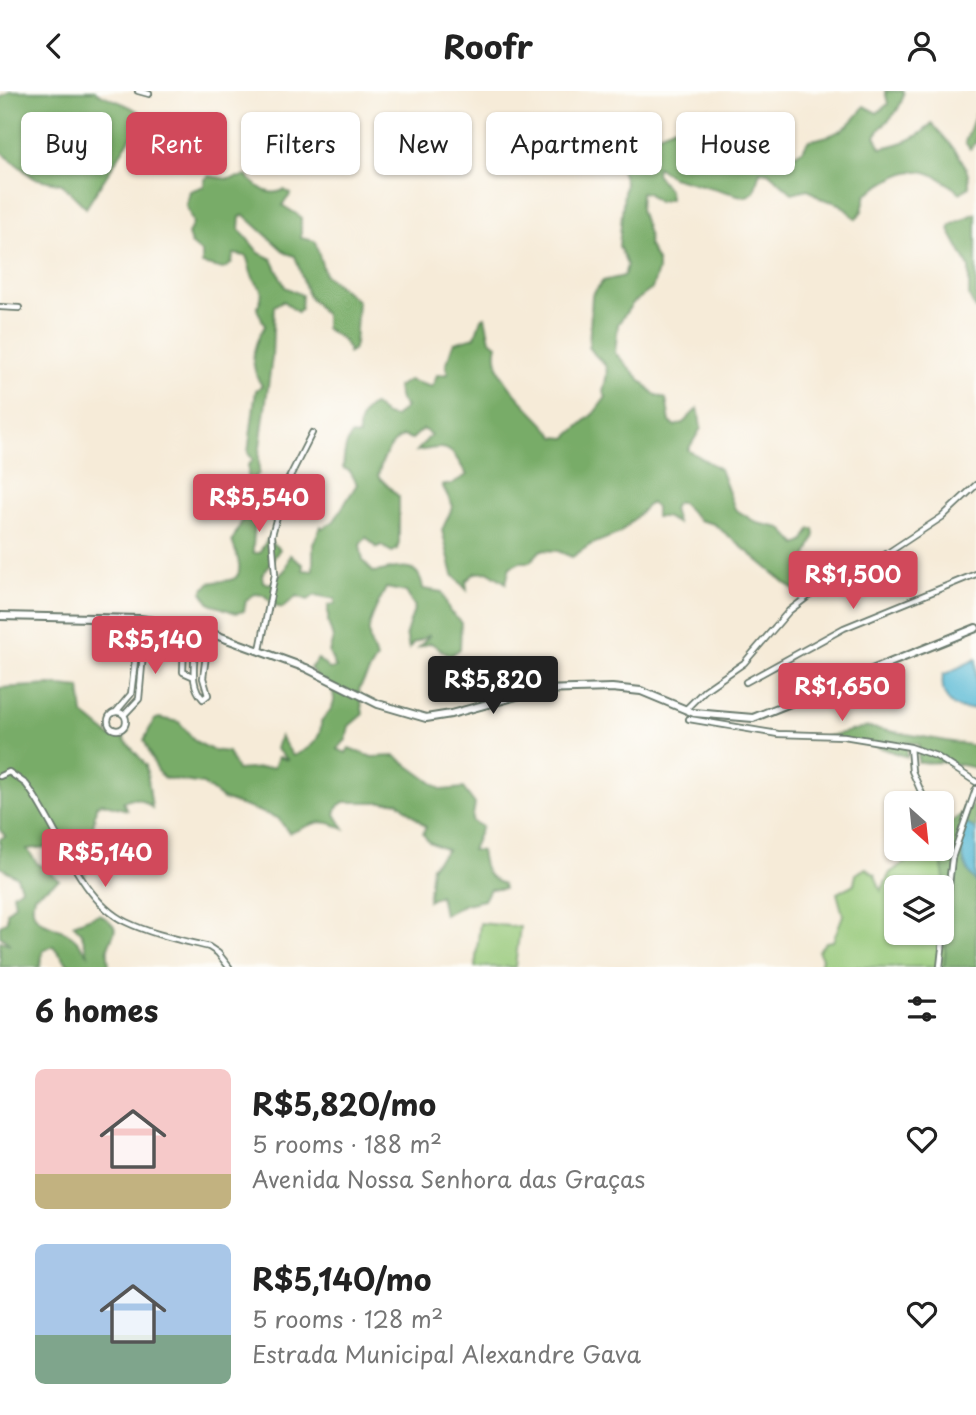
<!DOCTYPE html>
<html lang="en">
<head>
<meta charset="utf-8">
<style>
	body { margin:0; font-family:"Playpen Sans",sans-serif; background:#f6f6f6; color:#222; height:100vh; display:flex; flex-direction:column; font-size:26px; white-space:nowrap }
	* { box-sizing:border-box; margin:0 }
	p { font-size:23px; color:#767676 }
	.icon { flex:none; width:38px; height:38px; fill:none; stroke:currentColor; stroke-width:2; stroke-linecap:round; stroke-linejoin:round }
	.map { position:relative; height:876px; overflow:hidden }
	.side { display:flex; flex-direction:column; background:#fff; flex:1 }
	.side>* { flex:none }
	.guide { position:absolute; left:21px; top:21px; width:934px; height:63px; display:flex; gap:14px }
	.needle { width:46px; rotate:153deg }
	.fabs { position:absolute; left:884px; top:700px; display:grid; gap:14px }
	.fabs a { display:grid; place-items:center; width:70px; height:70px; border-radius:10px; background:#fff; box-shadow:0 2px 5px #0004; font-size:35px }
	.price { position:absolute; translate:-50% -60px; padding:0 16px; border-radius:7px; background:#d1495b; color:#fff; font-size:23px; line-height:46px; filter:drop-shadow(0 2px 4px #0008) }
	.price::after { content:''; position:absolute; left:50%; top:42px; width:21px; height:16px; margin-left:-10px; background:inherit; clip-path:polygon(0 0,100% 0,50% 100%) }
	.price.on { background:#222; color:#fff }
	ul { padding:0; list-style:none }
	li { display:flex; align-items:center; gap:21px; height:175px; padding:0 35px }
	li span { display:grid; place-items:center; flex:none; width:196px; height:140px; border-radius:10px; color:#555 }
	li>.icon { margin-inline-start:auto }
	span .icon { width:84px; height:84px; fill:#fffc; stroke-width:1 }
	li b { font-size:30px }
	h2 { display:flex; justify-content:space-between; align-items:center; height:84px; padding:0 35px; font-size:30px }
	.chip { padding:0 24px; border-radius:10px; background:#fff; box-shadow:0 2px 5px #0004; font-size:24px; line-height:63px }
	.chip.on { background:#d1495b; color:#fff }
	header { display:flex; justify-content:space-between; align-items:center; height:91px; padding:0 35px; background:#fff; font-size:32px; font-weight:700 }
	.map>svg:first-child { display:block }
</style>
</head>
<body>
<header><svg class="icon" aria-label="back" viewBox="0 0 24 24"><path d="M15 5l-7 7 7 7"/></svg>Roofr<svg class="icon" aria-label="person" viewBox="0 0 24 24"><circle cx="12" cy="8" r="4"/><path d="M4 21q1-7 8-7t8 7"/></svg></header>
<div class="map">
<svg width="976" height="876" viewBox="0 0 976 876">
	<rect width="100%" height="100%" fill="#fdfcf7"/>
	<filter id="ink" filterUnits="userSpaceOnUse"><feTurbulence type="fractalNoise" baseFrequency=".0143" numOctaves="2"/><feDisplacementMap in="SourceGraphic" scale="14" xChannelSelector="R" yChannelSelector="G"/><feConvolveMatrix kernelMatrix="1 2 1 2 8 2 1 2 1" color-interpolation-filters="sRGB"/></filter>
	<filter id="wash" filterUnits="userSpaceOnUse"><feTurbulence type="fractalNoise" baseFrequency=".00686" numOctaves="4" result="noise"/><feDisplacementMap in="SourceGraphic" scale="28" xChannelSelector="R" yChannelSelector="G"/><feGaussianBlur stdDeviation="1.57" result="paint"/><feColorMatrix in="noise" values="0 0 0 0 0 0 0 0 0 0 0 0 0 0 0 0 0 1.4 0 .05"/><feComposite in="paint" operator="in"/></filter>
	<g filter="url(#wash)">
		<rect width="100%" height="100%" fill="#f6ebd8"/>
		<!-- green -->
		<path fill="#95c878" stroke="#5a8256" stroke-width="2" fill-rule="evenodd" d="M919 761 940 762C950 800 947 837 944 876H820L822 867 818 860 826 851 833 850 843 824 837 802 854 793 856 783 866 777 875 784 881 800 890 782ZM896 796H942V842H896Z
			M480 832 520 836 515 876H475Z"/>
		<!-- forest -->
		<path fill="#78ac68" stroke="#4c744e" stroke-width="2" d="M10 0H95C110 9 125 11 139 21L133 43 86 117 62 93 34 87 0 60V7Z
			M885 0H902L904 3C896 30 887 25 875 45L881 57C900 53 919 48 932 32 947 51 971 71 969 96L960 102C920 69 909 76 866 103L862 120 856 128 840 113 820 107 808 98 792 102 768 81 760 80 754 101 745 106 672 86 657 76 656 82 669 100 670 108 658 111 647 102 641 101 640 118 649 146 648 153 658 172V179L652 198 633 212 618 233 615 262 654 303 666 308 670 331 675 335 683 332 698 317 701 337 688 359 720 378 735 418 757 432 781 437 797 454 803 451 810 438H814L815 444 801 480 800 504 714 433 699 429 682 412H676L673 418 677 432 665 426H656V416L650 412 620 442 590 454 572 466 558 460 541 459 530 471H520L510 476 506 492 489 481 475 482 466 490 467 499 453 484 442 439 453 415 442 394 451 393 467 384C449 355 451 354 417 360L431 344 423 338 412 348 403 345C389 353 381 370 378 385L399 406V451L397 458 392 461 380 454 377 457 366 446 360 454 363 470 373 481C392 480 419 464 423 498L442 501 450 521 461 531 460 558 450 565 431 552 419 556 430 544 413 552 409 558 406 542 415 516 406 501 386 497C373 524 360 538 377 567L359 598 363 623 349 635 346 649 337 658 346 662 349 657 372 666 395 665 442 699 463 697 475 713 472 730 482 736 472 759 481 760C484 777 485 787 503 793L504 798H490L484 809 465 813 444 824 440 804 428 810 432 775 447 759 429 751 423 743 426 736 398 711H344L338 715 335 723 344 738C318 724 313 735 289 742L278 727 223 708 203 693 164 687 158 681 144 649 154 629 159 627 179 631 195 650 212 659 228 661 237 679 274 676 278 666 288 669 276 658 280 645 293 665C309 658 322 650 321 630 335 616 339 608 327 590L312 587 317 586 310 577 318 568 329 578 336 577 329 562 333 547 328 531V514L335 513V508L315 504 308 509 297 505 282 517 274 514 264 504 255 503 246 509 244 520 236 522 210 513 202 501 209 492C216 490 226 491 233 488 246 483 235 459 232 450L251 412 240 394 248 387V374L253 369 248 362 256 299 262 295C249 275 252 254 265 235L257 218C268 192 257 200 251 182 249 176 249 171 246 165L234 163 231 173 223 178 202 173V162L191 153 188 143 193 132 186 114 190 100 204 95 205 88 209 85 228 88 246 85C258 95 267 107 284 99L291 103 282 114 301 126V147L315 150 325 184 358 210 355 253 353 259 347 262 349 260 343 249 325 237V224L308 204 295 165 286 162 244 124 240 126 239 138 259 162 272 168 285 196 302 204 301 218 297 221 283 210 274 215 272 266 259 363V382L252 390 248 388C264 408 252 438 253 462H259L267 449 280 458 262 484 263 491 270 493 285 479 290 464 303 474V479L313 480V453L321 435 323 437 334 430 357 393 350 380 343 377C344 366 345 352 352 344L359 345C358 334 362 317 374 314L385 324 395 326 406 316 400 309 397 296 409 289 432 296 437 284 448 283 446 274 454 252 475 246 481 228 485 226 490 249 497 254C487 287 538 322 555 346L566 347 594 322 606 306 603 301C612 266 604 279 589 256L592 204 603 190 624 185 627 174 619 155 625 90 618 71C630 52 666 40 688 31L689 45 710 54 741 50 769 52 793 64 802 60 809 49C834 46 851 37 864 15L877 22 888 13Z
			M976 22V51L970 58 965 51Z
			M976 122V219L969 205V176L949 139 951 134Z
			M51 594 80 597 83 623 111 646 128 641 123 647 146 674 152 717C145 710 133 703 123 711L127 719 102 712 96 715 92 747 76 756 86 767 82 774 85 783 66 767 60 755 27 758 37 772 59 789 34 805C26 837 57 832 73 846 79 850 82 858 88 863L81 841 73 833 99 823C124 838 113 839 108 857 107 862 109 871 109 876H70L53 855 43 860 40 876H0V850L10 853 0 845V834L7 830V821L15 813 13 803 21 797 17 786 0 776V748L5 745 0 738V597Z
			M866 636 976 655V677L946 671 918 672 919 654 907 651V666L876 655 825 646Z
			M976 712V876H944L949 814 939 758 942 738Z"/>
		<!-- water -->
		<path fill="#55b8d4" stroke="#3a7a84" stroke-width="2" d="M976 568V617C952 623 940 606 943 584Z
			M965 732 976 738V791C963 776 955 750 965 732Z"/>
	</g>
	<g filter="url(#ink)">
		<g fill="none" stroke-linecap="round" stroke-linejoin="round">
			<defs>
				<path id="street" d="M138 0 149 3
					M0 216 19 217
					M188 535C204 559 183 586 203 608L208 604 203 587 209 542
					M184 549 183 581 192 585
					M260 559 275 483 272 444 285 395 312 342
					M746 591 844 537 976 483
					M686 618 705 599 744 572 789 520 824 493 859 481 942 426 976 394
					M108 630a9 9 0 1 1 18 0a9 9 0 1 1-18 0Z
					M116 621 131 603 140 528
					M124 624 139 608 146 529
					M689 628 778 643 844 645 910 656 936 665 976 691
					M910 656 912 680 926 712
					M0 685 9 681 26 693C57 733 79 809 126 831 151 843 181 849 209 856L218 862 229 876
					M940 876 952 767 976 698"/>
				<path id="secondary" d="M0 525 140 528 191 535 306 577 378 613 426 627 451 623 539 599 612 597 641 600 694 622 753 627 976 537"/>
			</defs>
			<!-- street casing -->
			<use href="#street" stroke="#6a7a6d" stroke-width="8"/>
			<!-- secondary casing -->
			<use href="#secondary" stroke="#6a7a6d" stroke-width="10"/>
			<!-- street -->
			<use href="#street" stroke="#fff" stroke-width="4.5"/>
			<!-- secondary -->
			<use href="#secondary" stroke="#fff" stroke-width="6"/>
		</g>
	</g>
</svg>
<div class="fabs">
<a><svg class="needle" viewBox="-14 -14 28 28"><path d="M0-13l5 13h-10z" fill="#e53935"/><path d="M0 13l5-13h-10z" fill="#767676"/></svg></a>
<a><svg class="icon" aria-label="layers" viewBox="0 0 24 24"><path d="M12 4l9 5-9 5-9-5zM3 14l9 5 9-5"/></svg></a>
</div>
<b class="price" style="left:259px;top:443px">R$5,540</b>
<b class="price" style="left:853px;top:520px">R$1,500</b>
<b class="price" style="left:155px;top:585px">R$5,140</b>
<b class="price on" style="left:493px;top:625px">R$5,820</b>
<b class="price" style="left:842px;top:632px">R$1,650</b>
<b class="price" style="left:105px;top:798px">R$5,140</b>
<div class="guide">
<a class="chip">Buy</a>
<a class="chip on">Rent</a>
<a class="chip">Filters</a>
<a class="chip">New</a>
<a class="chip">Apartment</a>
<a class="chip">House</a>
</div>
</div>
<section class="side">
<h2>6 homes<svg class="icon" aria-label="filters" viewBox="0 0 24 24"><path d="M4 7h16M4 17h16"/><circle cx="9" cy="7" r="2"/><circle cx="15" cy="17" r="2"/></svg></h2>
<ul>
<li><span style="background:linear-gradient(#f6c9c9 75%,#c2b280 0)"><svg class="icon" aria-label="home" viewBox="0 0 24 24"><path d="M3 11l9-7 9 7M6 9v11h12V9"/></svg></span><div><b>R$5,820/mo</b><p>5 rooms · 188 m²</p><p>Avenida Nossa Senhora das Graças</p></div><svg class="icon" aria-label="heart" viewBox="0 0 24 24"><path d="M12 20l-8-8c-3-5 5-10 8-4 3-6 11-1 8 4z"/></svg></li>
<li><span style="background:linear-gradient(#a9c7e8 65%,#7fa58c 0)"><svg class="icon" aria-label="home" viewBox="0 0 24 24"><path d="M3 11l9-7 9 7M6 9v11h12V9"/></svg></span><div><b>R$5,140/mo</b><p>5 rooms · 128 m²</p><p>Estrada Municipal Alexandre Gava</p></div><svg class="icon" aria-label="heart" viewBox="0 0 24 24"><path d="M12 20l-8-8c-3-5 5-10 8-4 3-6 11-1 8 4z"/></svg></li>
</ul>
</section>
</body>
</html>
